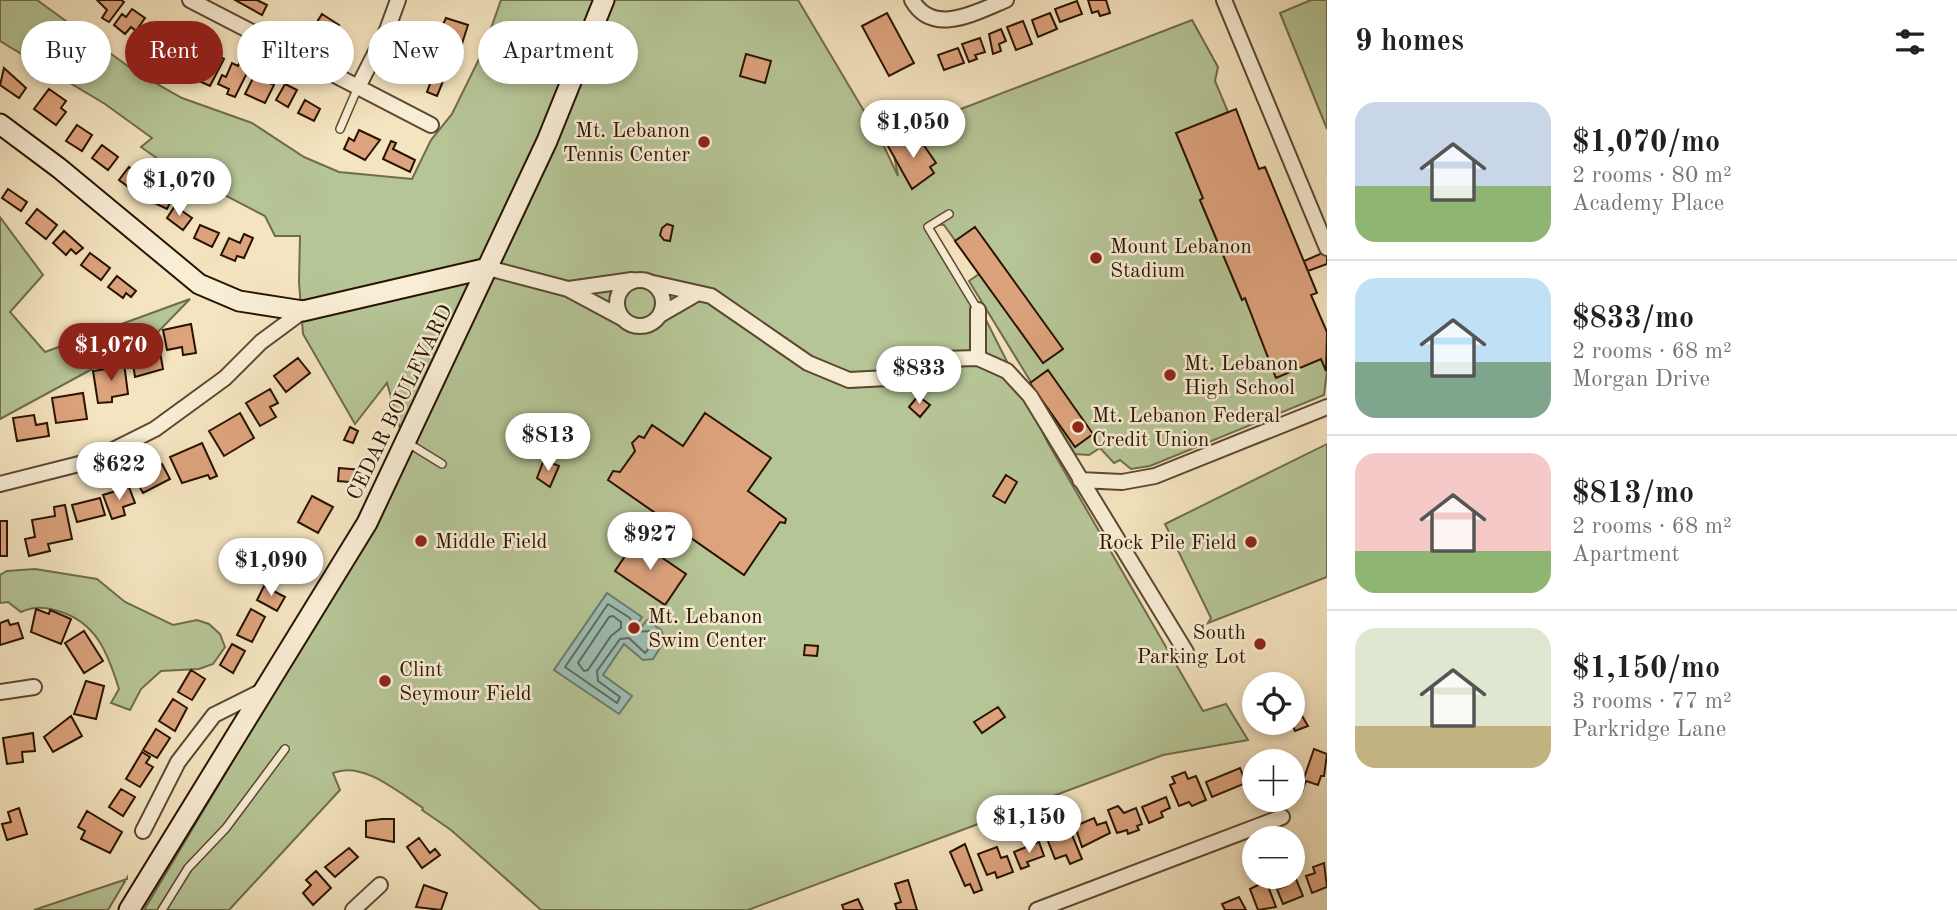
<!DOCTYPE html>
<html lang="en">
<head>
<meta charset="utf-8">
<style>
	body { margin:0; font-family:"Old Standard TT",serif; background:#f6f6f6; color:#202124; height:100vh; display:flex; flex-direction:column; font-size:26px; white-space:nowrap }
	* { box-sizing:border-box; margin:0 }
	p { font-size:23px; color:#757577 }
	.icon { flex:none; width:38px; height:38px; fill:none; stroke:currentColor; stroke-width:2; stroke-linecap:round; stroke-linejoin:round }
	.map { position:relative; flex:1; overflow:hidden }
	.drawer { display:flex; flex-direction:column; background:#fff; width:630px }
	.drawer>* { flex:none }
	.hud { position:absolute; left:21px; top:21px; width:665px; height:63px; display:flex; gap:14px }
	.buttons { position:absolute; left:1242px; top:672px; display:grid; gap:14px }
	.buttons a { display:grid; place-items:center; width:63px; height:63px; border-radius:50%; background:#fff; box-shadow:0 4px 10px #0003; font-size:35px }
	.price { position:absolute; translate:-50% -60px; padding:0 16px; border-radius:24px; background:#fff; color:#222; font-size:23px; line-height:46px; filter:drop-shadow(0 2px 4px #0008) }
	.price::after { content:''; position:absolute; left:50%; top:42px; width:21px; height:16px; margin-left:-10px; background:inherit; clip-path:polygon(0 0,100% 0,50% 100%) }
	.price.current { background:#8f2418; color:#fff }
	ul { padding:0; list-style:none }
	li { display:flex; align-items:center; gap:21px; height:175px; padding:0 28px }
	li+li { border-top:2px solid #e0e0e0 }
	li span { display:grid; place-items:center; flex:none; width:196px; height:140px; border-radius:21px; color:#555 }
	li>.icon { margin-inline-start:auto }
	span .icon { width:84px; height:84px; fill:#fffc; stroke-width:1 }
	li b { font-size:30px }
	h2 { display:flex; justify-content:space-between; align-items:center; height:84px; padding:0 28px; font-size:30px }
	.chip { padding:0 24px; border-radius:32px; background:#fff; box-shadow:0 4px 10px #0003; font-size:24px; line-height:63px }
	.chip.current { background:#8f2418; color:#fff }
	main { display:flex; flex:1; min-height:0 }
	.map>svg:first-child { display:block }
</style>
</head>
<body>
<main>
<div class="map">
<svg width="1327" height="910" viewBox="0 0 1327 910">
	<rect width="100%" height="100%" fill="#f4e4bf"/>
	<filter id="stains"><feTurbulence type="fractalNoise" baseFrequency=".00286" numOctaves="4"/><feColorMatrix values="0 0 0 0 .2 0 0 0 0 .09 0 0 0 0 .02 0 0 0 .5 -.17"/></filter>
	<radialGradient id="worn" r=".72"><stop offset=".6" stop-color="#630" stop-opacity="0"/><stop offset="1" stop-color="#630" stop-opacity=".3"/></radialGradient>
	<!-- green -->
	<path fill="#b6c596" stroke="#6f6c4c" stroke-width="2" d="M0 0H37L136 72 182 98 252 123 304 157 339 172 412 179 431 140 452 114 483 51 501 0H798L880 138 898 176 894 155 888 146 906 134 961 109 1192 20 1218 67 1215 81 1228 112 1177 134 1203 198 1200 200 1242 300 1245 298 1276 377 1321 359 1327 370 1324 395 1150 466 1131 469 1120 460 1114 463 1100 448 1089 455 1075 454 969 281 979 274 944 225 930 224 980 308 1048 443 1203 711 1226 704 1248 740 1163 755 748 910H541L451 830 422 810 423 808C398 792 363 761 333 773L340 790 229 910H144L373 526 408 456 387 383 355 424 303 334 299 282 300 236H275L265 216 165 164 141 147 152 138 105 104 0 41Z
		M1311 0H1327V129L1280 13Z
		M0 217 43 275 10 312 45 352 190 299 155 335 0 419Z
		M1327 444V577L1208 623 1211 618 1165 524Z
		M35 569 97 579 125 602 173 625 197 620 209 624 220 634 225 647 213 664 199 669 161 671 141 689 130 710 111 703 119 689C108 654 97 622 58 611 44 607 35 606 21 612L8 602 0 603V575L7 571Z
		M127 878 108 910H34L127 879Z"/>
	<!-- water -->
	<path fill="#9cbeb5" stroke="#6e7a6d" stroke-width="2" d="M607 593 642 617 637 625 642 626 647 620 661 630 665 640 653 659 643 660 624 644 603 675 632 696 619 714 554 670Z"/>
	<g fill="none" stroke-linecap="round" stroke-linejoin="round">
		<!-- shore -->
		<path stroke="#62685c" stroke-width="2" d="M608 604 630 618 634 632 650 631 657 639 645 653 629 638 620 639 597 671 598 681 620 697 617 703 565 667Z
			M613 616 621 622V628L611 636 588 670 584 671 578 663 609 617Z"/>
	</g>
	<!-- building -->
	<path fill="#dda37d" stroke="#281302" stroke-width="2" d="M97 0H121L124 2 109 22 102 18 107 10Z
		M235 0H257L267 5 262 15Z
		M1088 0H1106L1110 13 1100 16 1098 11 1092 13Z
		M1077 1 1082 14 1060 22 1055 9Z
		M132 9 145 18 136 31 131 27 125 34 114 25 122 14 126 17Z
		M887 13 914 63 889 76 862 26Z
		M1050 13 1057 29 1038 37 1032 20Z
		M322 14 339 25 329 41 312 30Z
		M446 18 468 25 459 53 434 44Z
		M1023 21 1032 44 1016 50 1007 27Z
		M149 23 167 31 159 49 150 45 147 51 138 47Z
		M1001 29 1006 41 999 44 1001 51 993 54 989 34Z
		M176 35 193 43 180 70 163 63Z
		M980 38 985 52 975 55 977 59 969 62 962 44Z
		M958 48 964 63 944 70 938 55Z
		M206 49 224 59 210 86 201 82 204 74 195 70Z
		M746 54 771 61 765 83 740 76Z
		M422 59 448 69 437 96 427 92 433 76 418 70Z
		M240 62 250 67 235 97 227 94 229 89 218 84 222 75 226 77 232 63 238 66Z
		M4 68 26 88 19 98 0 85Z
		M254 76 274 85 265 103 245 94Z
		M285 84 297 90 288 107 276 100Z
		M49 89 66 101 61 108 66 112 56 125 34 109Z
		M305 100 320 109 314 121 298 113Z
		M938 102 942 113 919 121 915 111Z
		M1236 109 1259 169 1265 167 1317 293 1311 295 1327 332 1326 371 1321 359 1276 378 1245 298 1242 300 1200 200 1203 198 1176 133Z
		M77 125 92 135 82 151 66 141Z
		M359 130 380 140 365 160 344 149 349 138 354 141Z
		M906 134 912 141 918 137 936 163 930 167 934 173 912 189 888 146Z
		M391 141 396 143 393 149 415 160 410 172 383 159Z
		M102 145 118 157 108 170 92 158Z
		M129 167 144 178 134 191 119 180Z
		M149 185 173 197 167 209 142 197Z
		M8 189 27 202 21 211 2 198Z
		M175 206 192 218 183 230 167 218Z
		M37 209 57 225 46 239 26 223Z
		M667 224 673 226 670 241 664 240 660 235 662 228Z
		M200 225 219 233 212 247 194 238Z
		M975 227 1063 349 1043 363 955 241Z
		M64 231 83 248 76 254 71 249 66 255 53 243Z
		M244 234 253 238 244 258 237 256 235 261 221 255 229 238 240 243Z
		M1327 251V264L1308 271 1304 261Z
		M90 253 110 268 101 280 81 265Z
		M117 276 136 291 131 297 126 293 123 298 108 287Z
		M191 324 196 353 183 355 182 347 167 350 163 330Z
		M158 340 163 369 135 377 131 351 141 350 140 343Z
		M298 358 310 373 286 392 274 376Z
		M124 363 128 394 112 397V402L98 403 93 371 113 368V364Z
		M1048 370 1093 434 1075 447 1030 383Z
		M270 389 278 403 270 407 276 417 260 426 246 403Z
		M83 393 87 419 56 423 52 398Z
		M918 396 930 405 920 417 909 407Z
		M240 413 254 438 224 456 209 431Z
		M705 413 771 458 748 491 786 519 785 523 780 522 744 575 608 480 613 471 620 472 635 451 632 443 639 436 644 438 652 425 683 446Z
		M34 415 36 425 47 423 49 436 17 441 13 418Z
		M350 427 358 431 353 443 344 440Z
		M202 443 217 476 210 479 208 475 182 483 170 457Z
		M547 461 559 466 550 487 537 478 543 462Z
		M162 464 170 479 143 493 135 479Z
		M339 468 362 470 361 483 338 481Z
		M1006 475 1017 482 1005 503 993 496Z
		M129 487 135 503 123 507 125 515 112 519 103 495Z
		M312 496 333 507 318 533 298 522Z
		M100 498 105 515 77 522 72 505Z
		M65 505 72 539 48 544 50 551 29 556 25 539 35 537 32 520 55 516 54 507Z
		M0 521H7V556H0Z
		M636 540 686 574 665 605 615 571Z
		M271 551 297 565 288 581 274 573 277 567 266 561Z
		M264 586 285 597 277 611 257 600Z
		M36 609 49 614 50 610 71 619 61 644 31 632Z
		M251 609 265 617 252 642 237 635Z
		M8 620 10 625 18 623 23 638 0 645V623Z
		M84 631 103 661 84 673 65 643Z
		M232 644 245 651 233 673 220 665Z
		M805 645 818 646 817 656 804 655Z
		M191 670 205 679 192 700 178 692Z
		M86 681 104 686 96 719 74 714Z
		M1295 693 1301 708 1298 709 1308 726 1295 731 1292 723Z
		M173 699 187 708 175 731 159 721Z
		M998 707 1005 717 982 733 974 722Z
		M71 716 82 736 53 752 44 737Z
		M156 729 170 738 157 758 143 750Z
		M33 733 35 751 22 752 23 762 7 764 3 738Z
		M1314 749 1327 754 1324 776H1321L1318 785 1306 781 1302 792 1293 789 1297 776 1304 778Z
		M142 752 150 757 146 763 153 767 140 787 126 779Z
		M1240 768 1246 783 1212 797 1206 782Z
		M1185 772 1188 779 1196 776 1206 800 1192 806 1189 802 1179 806 1170 785 1175 783 1172 777Z
		M121 789 135 797 123 816 109 807Z
		M1166 797 1170 808 1161 812 1163 817 1149 823 1142 807Z
		M1118 806 1124 813 1136 808 1142 824 1137 826 1139 830 1128 834 1127 830 1117 833 1108 810Z
		M19 808 27 834 7 840 2 824 11 822 8 812Z
		M87 811 122 832 110 853 81 839 85 831 78 827Z
		M1094 818 1097 825 1106 822 1110 833 1082 847 1075 826Z
		M382 819H394V842L366 837V821Z
		M1059 825 1063 833 1070 830 1082 859 1070 864 1066 855 1055 859 1044 831Z
		M419 838 430 853 435 849 440 855 422 868 407 847Z
		M1039 842 1044 856 1027 862 1029 866 1021 869 1014 852Z
		M965 844 982 890 974 893 970 884 965 886 950 852Z
		M997 847 1001 858 1007 856 1013 872 997 878 995 872 987 875 978 854Z
		M349 848 358 857 335 877 325 867Z
		M1324 863 1327 887 1312 893 1306 876 1315 873 1313 867Z
		M316 871 331 888 313 905 303 893 311 885 306 880Z
		M1293 872 1303 896 1283 904 1277 889 1286 886 1282 877H1293Z
		M908 880 917 910H897L895 904 901 902 895 884Z
		M1266 881 1276 907 1258 910 1250 889Z
		M424 885 447 893 441 910 416 907Z
		M1239 897 1246 910H1225L1222 904Z
		M858 899 863 910H844L842 905Z"/>
	<g fill="none" stroke-linecap="round" stroke-linejoin="round">
		<defs>
			<path id="lane" d="M340 129 358 87
				M949 214 928 227 978 310
				M408 443 442 464
				M162 910 188 868 226 828 285 749"/>
			<path id="street" d="M190 0 431 125
				M912 0C933 37 976 12 1006 0
				M1224 0 1327 248
				M358 87 387 30 398 0
				M488 268 568 289 622 318
				M617 303a23 23 0 1 1 46 0a23 23 0 1 1-46 0Z
				M653 283 711 296 808 363 849 380 888 378 940 359 978 358
				M569 289 632 280
				M978 310V358L1007 371 1030 396 1186 652
				M660 315 698 293
				M1080 480 1122 482 1155 476 1327 407
				M0 484 91 461 155 429 225 378 261 342 303 311
				M0 692 34 687
				M143 831 178 762 214 715 262 691
				M353 910 380 885
				M1037 910 1282 817"/>
			<path id="secondary" d="M0 124 59 168 199 284 239 301 303 311 488 268
				M129 910 367 523 547 141 604 0"/>
		</defs>
		<!-- lane casing -->
		<use href="#lane" stroke="#5b4731" stroke-width="10"/>
		<!-- street casing -->
		<use href="#street" stroke="#5b4731" stroke-width="18"/>
		<!-- secondary casing -->
		<use href="#secondary" stroke="#281302" stroke-width="23"/>
		<!-- lane -->
		<use href="#lane" stroke="#f8edd5" stroke-width="7"/>
		<!-- street -->
		<use href="#street" stroke="#f8edd5" stroke-width="14"/>
		<!-- secondary -->
		<use href="#secondary" stroke="#f8edd5" stroke-width="19"/>
	</g>
	<!-- markers -->
	<g fill="#8f2418" stroke="#f8edd5" stroke-width="2.5">
		<circle cx="704" cy="142" r="7"/>
		<circle cx="1096" cy="258" r="7"/>
		<circle cx="1170" cy="375" r="7"/>
		<circle cx="1078" cy="427" r="7"/>
		<circle cx="421" cy="541" r="7"/>
		<circle cx="1251" cy="542" r="7"/>
		<circle cx="634" cy="628" r="7"/>
		<circle cx="1260" cy="644" r="7"/>
		<circle cx="385" cy="681" r="7"/>
	</g>
	<g text-anchor="middle" stroke-width="5" stroke-linejoin="round" paint-order="stroke">
		<!-- poi labels -->
		<g font-size="21" fill="#281302" stroke="#f8edd5" text-anchor="start">
			<text x="690" y="137" text-anchor="end">Mt. Lebanon<tspan x="690" dy="24">Tennis Center</tspan></text>
			<text x="1110" y="253">Mount Lebanon<tspan x="1110" dy="24">Stadium</tspan></text>
			<text x="1184" y="370">Mt. Lebanon<tspan x="1184" dy="24">High School</tspan></text>
			<text x="1092" y="422">Mt. Lebanon Federal<tspan x="1092" dy="24">Credit Union</tspan></text>
			<text x="435" y="548">Middle Field</text>
			<text x="1237" y="549" text-anchor="end">Rock Pile Field</text>
			<text x="648" y="623">Mt. Lebanon<tspan x="648" dy="24">Swim Center</tspan></text>
			<text x="1246" y="639" text-anchor="end">South<tspan x="1246" dy="24">Parking Lot</tspan></text>
			<text x="399" y="676">Clint<tspan x="399" dy="24">Seymour Field</tspan></text>
		</g>
		<!-- street labels -->
		<g font-size="21" fill="#281302" stroke="#f8edd5">
			<text transform="translate(399 402) rotate(-64)" y="7">CEDAR BOULEVARD</text>
		</g>
	</g>
	<rect width="100%" height="100%" filter="url(#stains)"/>
	<rect width="100%" height="100%" fill="url(#worn)"/>
</svg>
<div class="buttons">
<a><svg class="icon" aria-label="locate" viewBox="0 0 24 24"><circle cx="12" cy="12" r="6"/><path d="M12 2v4M12 18v4M2 12h4M18 12h4"/></svg></a>
<a>+</a>
<a>−</a>
</div>
<b class="price" style="left:913px;top:160px">$1,050</b>
<b class="price" style="left:179px;top:218px">$1,070</b>
<b class="price current" style="left:111px;top:383px">$1,070</b>
<b class="price" style="left:919px;top:406px">$833</b>
<b class="price" style="left:548px;top:473px">$813</b>
<b class="price" style="left:119px;top:502px">$622</b>
<b class="price" style="left:650px;top:572px">$927</b>
<b class="price" style="left:271px;top:598px">$1,090</b>
<b class="price" style="left:1029px;top:855px">$1,150</b>
<div class="hud">
<a class="chip">Buy</a>
<a class="chip current">Rent</a>
<a class="chip">Filters</a>
<a class="chip">New</a>
<a class="chip">Apartment</a>
</div>
</div>
<section class="drawer">
<h2>9 homes<svg class="icon" aria-label="filters" viewBox="0 0 24 24"><path d="M4 7h16M4 17h16"/><circle cx="9" cy="7" r="2"/><circle cx="15" cy="17" r="2"/></svg></h2>
<ul>
<li><span style="background:linear-gradient(#c9d6e8 60%,#8fb573 0)"><svg class="icon" aria-label="home" viewBox="0 0 24 24"><path d="M3 11l9-7 9 7M6 9v11h12V9"/></svg></span><div><b>$1,070/mo</b><p>2 rooms · 80 m²</p><p>Academy Place</p></div></li>
<li><span style="background:linear-gradient(#bfe0f5 60%,#7fa58c 0)"><svg class="icon" aria-label="home" viewBox="0 0 24 24"><path d="M3 11l9-7 9 7M6 9v11h12V9"/></svg></span><div><b>$833/mo</b><p>2 rooms · 68 m²</p><p>Morgan Drive</p></div></li>
<li><span style="background:linear-gradient(#f6c9c9 70%,#8fb573 0)"><svg class="icon" aria-label="home" viewBox="0 0 24 24"><path d="M3 11l9-7 9 7M6 9v11h12V9"/></svg></span><div><b>$813/mo</b><p>2 rooms · 68 m²</p><p>Apartment</p></div></li>
<li><span style="background:linear-gradient(#dfe7d0 70%,#c2b280 0)"><svg class="icon" aria-label="home" viewBox="0 0 24 24"><path d="M3 11l9-7 9 7M6 9v11h12V9"/></svg></span><div><b>$1,150/mo</b><p>3 rooms · 77 m²</p><p>Parkridge Lane</p></div></li>
</ul>
</section>
</main>
</body>
</html>
